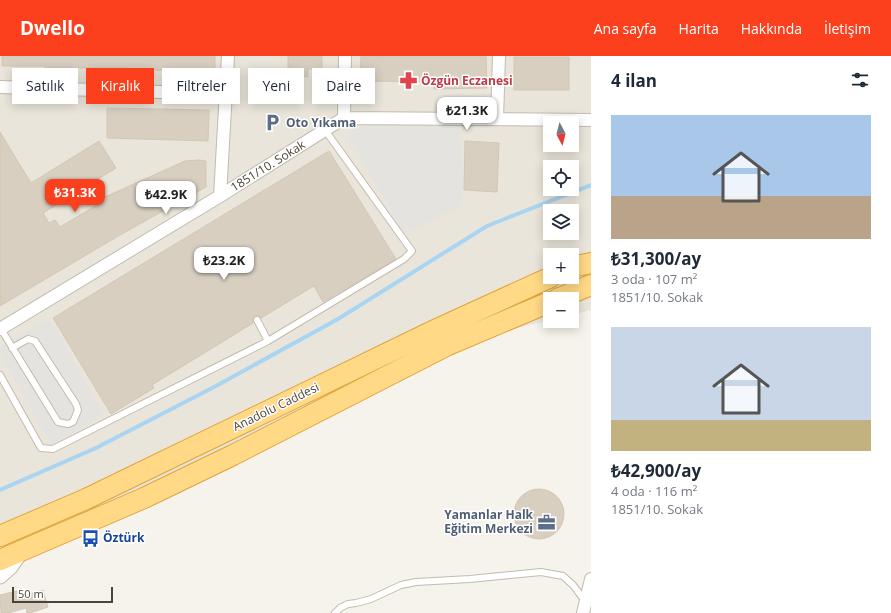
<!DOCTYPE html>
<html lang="tr">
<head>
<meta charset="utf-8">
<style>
	body { margin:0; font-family:"Open Sans",sans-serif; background:#f2f2f3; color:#1f2937; height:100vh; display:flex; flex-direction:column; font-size:15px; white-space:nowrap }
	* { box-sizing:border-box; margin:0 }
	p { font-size:13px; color:#747a83 }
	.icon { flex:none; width:22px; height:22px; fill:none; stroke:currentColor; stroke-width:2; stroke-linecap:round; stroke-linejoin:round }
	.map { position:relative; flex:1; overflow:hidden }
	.details { display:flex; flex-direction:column; background:#fff; width:300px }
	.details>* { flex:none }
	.hud { position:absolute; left:12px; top:12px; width:380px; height:36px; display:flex; gap:8px }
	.needle { width:26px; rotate:173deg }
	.tools { position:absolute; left:543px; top:60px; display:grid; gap:8px }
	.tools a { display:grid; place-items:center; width:36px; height:36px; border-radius:0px; background:#fff; box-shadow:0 2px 10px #0003; font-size:20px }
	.scale { position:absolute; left:12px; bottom:10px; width:101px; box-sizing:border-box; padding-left:4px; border:2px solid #4b4439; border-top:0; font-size:11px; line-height:14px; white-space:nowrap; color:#4b4439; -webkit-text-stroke:3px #fff; paint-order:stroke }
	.price { position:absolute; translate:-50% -34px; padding:0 9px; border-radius:8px; background:#fff; color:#222; font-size:13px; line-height:26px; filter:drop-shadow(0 1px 2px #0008) }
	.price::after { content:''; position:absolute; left:50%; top:24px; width:12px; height:9px; margin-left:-6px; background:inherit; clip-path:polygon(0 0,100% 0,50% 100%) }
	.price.selected { background:#fc3f1d; color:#fff }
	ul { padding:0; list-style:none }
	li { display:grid; align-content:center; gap:8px; height:212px; padding:0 20px }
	li span { display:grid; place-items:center; height:124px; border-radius:0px; color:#555 }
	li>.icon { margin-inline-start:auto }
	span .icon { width:72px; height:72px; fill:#fffc; stroke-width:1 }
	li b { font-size:17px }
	h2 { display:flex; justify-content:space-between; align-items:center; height:48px; padding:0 20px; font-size:17px }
	.pill { padding:0 14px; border-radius:0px; background:#fff; box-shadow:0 2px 10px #0003; font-size:14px; line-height:36px }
	.pill.selected { background:#fc3f1d; color:#fff }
	header { display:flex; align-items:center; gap:24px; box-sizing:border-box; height:56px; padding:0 20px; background:#fc3f1d; color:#fff }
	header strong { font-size:19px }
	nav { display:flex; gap:22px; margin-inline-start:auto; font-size:14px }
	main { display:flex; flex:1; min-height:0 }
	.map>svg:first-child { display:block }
</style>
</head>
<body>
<header>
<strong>Dwello</strong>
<nav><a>Ana sayfa</a><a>Harita</a><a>Hakkında</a><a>İletişim</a></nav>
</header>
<main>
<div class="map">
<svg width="591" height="557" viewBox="0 0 591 557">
	<rect width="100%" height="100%" fill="#f6f3ec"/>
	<!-- residential -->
	<path fill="#eae5da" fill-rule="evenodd" d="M0 0H591V254L572 259V243H550V264L451 288 0 499ZM550 67H572V89H550ZM550 111H572V133H550ZM550 155H572V177H550ZM550 199H572V221H550Z"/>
	<!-- parking -->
	<path fill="#e5e3e0" d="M371 67 460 70 464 134 460 150 405 178 345 76Z
		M50 262 104 359 51 389 0 298V290Z"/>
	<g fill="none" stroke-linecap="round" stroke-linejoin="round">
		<!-- stream -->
		<path stroke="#a9d4f2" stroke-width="4" d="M0 434 96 392 216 330 338 263 487 170 591 129"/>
	</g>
	<!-- building -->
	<path fill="#d8cfc1" stroke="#d3c7b4" d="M2 0H215V16L126 13V12H45V10H2Z
		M288 0H322V13H308V21L295 20V13H288Z
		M361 0H486L487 32 434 33V26L360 25Z
		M514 1H569V34H514Z
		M107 52 209 54 208 85 107 82Z
		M0 76 31 127 99 85 116 112 43 157 49 167 55 164 60 171 107 143 105 141 185 105 199 104 206 105V131L120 179 0 250Z
		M465 85 499 87 497 136 464 134Z
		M329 95 396 203 323 246 314 230 261 262 258 260H255L253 263V267L152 329 154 332 111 358 53 262Z
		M514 458a25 25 0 1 1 50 0a25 25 0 1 1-50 0Z
		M43 534 48 551 30 557H27L26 552 8 557H1L0 539 17 535 19 541Z"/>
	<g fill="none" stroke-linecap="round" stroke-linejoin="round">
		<defs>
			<path id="service" d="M1 273 58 366 68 368 73 366 78 354 76 348 35 285 28 283 12 292
				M268 285 404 203 412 195 325 74
				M0 319 41 392 53 393 268 285 257 264
				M335 557 340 552 348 548 356 547 371 543 401 529 416 526 470 523 541 516 563 520 573 529 585 545"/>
			<path id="minor" d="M0 31 226 38
				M344 62 345 0
				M497 63 499 0
				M220 140 228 0
				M0 273 220 140 344 62 591 64
				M583 557 591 523"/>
			<path id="tertiary" d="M0 520 10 511 22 494"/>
			<path id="trunk" d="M572 211 591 207
				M557 243 591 229
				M0 480 86 443 437 273 551 221
				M0 504 144 442 233 399 448 289 550 246"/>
		</defs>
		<!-- service casing -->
		<use href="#service" stroke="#c2bbae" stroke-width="8"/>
		<!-- minor casing -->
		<use href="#minor" stroke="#c2bbae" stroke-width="14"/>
		<!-- tertiary casing -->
		<use href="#tertiary" stroke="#c2bbae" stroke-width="17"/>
		<!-- trunk casing -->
		<use href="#trunk" stroke="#e0a43c" stroke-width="22"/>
		<!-- service -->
		<use href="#service" stroke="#fff" stroke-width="6"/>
		<!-- minor -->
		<use href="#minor" stroke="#fff" stroke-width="12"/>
		<!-- tertiary -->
		<use href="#tertiary" stroke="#fff" stroke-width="15"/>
		<!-- trunk -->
		<use href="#trunk" stroke="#ffd985" stroke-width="20"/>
	</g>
	<!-- icons -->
	<defs>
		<symbol id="pharmacy-bare" viewBox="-9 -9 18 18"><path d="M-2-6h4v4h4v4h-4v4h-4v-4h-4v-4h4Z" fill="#e0444e" stroke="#fff" stroke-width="2.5" paint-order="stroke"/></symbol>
		<symbol id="parking-bare" viewBox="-9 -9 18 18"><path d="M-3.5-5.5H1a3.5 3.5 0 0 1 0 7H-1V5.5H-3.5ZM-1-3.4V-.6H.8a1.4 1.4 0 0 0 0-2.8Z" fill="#5c6f8a" stroke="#fff" stroke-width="2.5" paint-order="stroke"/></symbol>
		<symbol id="office-bare" viewBox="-9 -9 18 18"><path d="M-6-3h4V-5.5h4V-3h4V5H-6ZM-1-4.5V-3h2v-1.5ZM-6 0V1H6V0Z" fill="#5c6f8a" stroke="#fff" stroke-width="2.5" paint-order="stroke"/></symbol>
		<symbol id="bus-bare" viewBox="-9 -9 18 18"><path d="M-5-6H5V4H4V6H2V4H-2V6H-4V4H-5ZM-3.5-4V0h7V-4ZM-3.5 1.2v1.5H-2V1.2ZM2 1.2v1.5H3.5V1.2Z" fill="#1a4fb4" stroke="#fff" stroke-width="2.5" paint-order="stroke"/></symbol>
	</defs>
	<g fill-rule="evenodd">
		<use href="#pharmacy-bare" x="396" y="12" width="25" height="25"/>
		<use href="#parking-bare" x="260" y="54" width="25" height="25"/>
		<use href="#office-bare" x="534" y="454" width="25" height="25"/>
		<use href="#bus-bare" x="78" y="470" width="25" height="25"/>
	</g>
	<g text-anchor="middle" stroke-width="3" stroke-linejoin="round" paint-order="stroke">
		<!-- health labels -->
		<g font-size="12" font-weight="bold" fill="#be3a42" stroke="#fff" text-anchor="start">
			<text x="421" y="29">Özgün Eczanesi</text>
		</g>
		<!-- service labels -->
		<g font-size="12" font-weight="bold" fill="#4e5e75" stroke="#fff" text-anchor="start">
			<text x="286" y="71">Oto Yıkama</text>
			<text x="533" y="463" text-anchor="end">Yamanlar Halk<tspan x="533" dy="14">Eğitim Merkezi</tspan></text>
		</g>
		<!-- street labels -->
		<g font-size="12" fill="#4b4439" stroke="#fff">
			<text transform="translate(268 110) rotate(-32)" y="4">1851/10. Sokak</text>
			<text transform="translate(276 351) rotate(-26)" y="4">Anadolu Caddesi</text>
		</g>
		<!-- transit labels -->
		<g font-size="12" font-weight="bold" fill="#164399" stroke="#fff" text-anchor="start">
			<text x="103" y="486">Öztürk</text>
		</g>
	</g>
</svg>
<div class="tools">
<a><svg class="needle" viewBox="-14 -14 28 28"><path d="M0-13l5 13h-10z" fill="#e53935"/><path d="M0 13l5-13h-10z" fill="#747a83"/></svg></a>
<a><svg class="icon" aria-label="locate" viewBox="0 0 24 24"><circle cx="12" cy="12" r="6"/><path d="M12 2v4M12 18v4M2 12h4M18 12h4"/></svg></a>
<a><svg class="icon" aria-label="layers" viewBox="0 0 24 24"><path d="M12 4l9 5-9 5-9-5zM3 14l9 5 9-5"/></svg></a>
<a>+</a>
<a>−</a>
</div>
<div class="scale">50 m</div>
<b class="price" style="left:467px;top:75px">₺21.3K</b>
<b class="price selected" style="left:75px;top:157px">₺31.3K</b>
<b class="price" style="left:166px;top:159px">₺42.9K</b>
<b class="price" style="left:224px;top:225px">₺23.2K</b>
<div class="hud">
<a class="pill">Satılık</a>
<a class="pill selected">Kiralık</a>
<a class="pill">Filtreler</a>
<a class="pill">Yeni</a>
<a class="pill">Daire</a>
</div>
</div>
<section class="details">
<h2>4 ilan<svg class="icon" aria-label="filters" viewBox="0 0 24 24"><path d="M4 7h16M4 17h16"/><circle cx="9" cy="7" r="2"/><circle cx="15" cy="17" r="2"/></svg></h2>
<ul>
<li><span style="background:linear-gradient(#a9c7e8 65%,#b9a48a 0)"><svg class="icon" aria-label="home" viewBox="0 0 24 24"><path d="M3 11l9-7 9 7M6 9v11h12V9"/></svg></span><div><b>₺31,300/ay</b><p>3 oda · 107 m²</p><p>1851/10. Sokak</p></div></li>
<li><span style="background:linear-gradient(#c9d6e8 75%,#c2b280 0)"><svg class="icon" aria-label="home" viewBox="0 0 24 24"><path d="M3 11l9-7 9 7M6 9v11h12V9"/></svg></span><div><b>₺42,900/ay</b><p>4 oda · 116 m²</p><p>1851/10. Sokak</p></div></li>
</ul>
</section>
</main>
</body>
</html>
